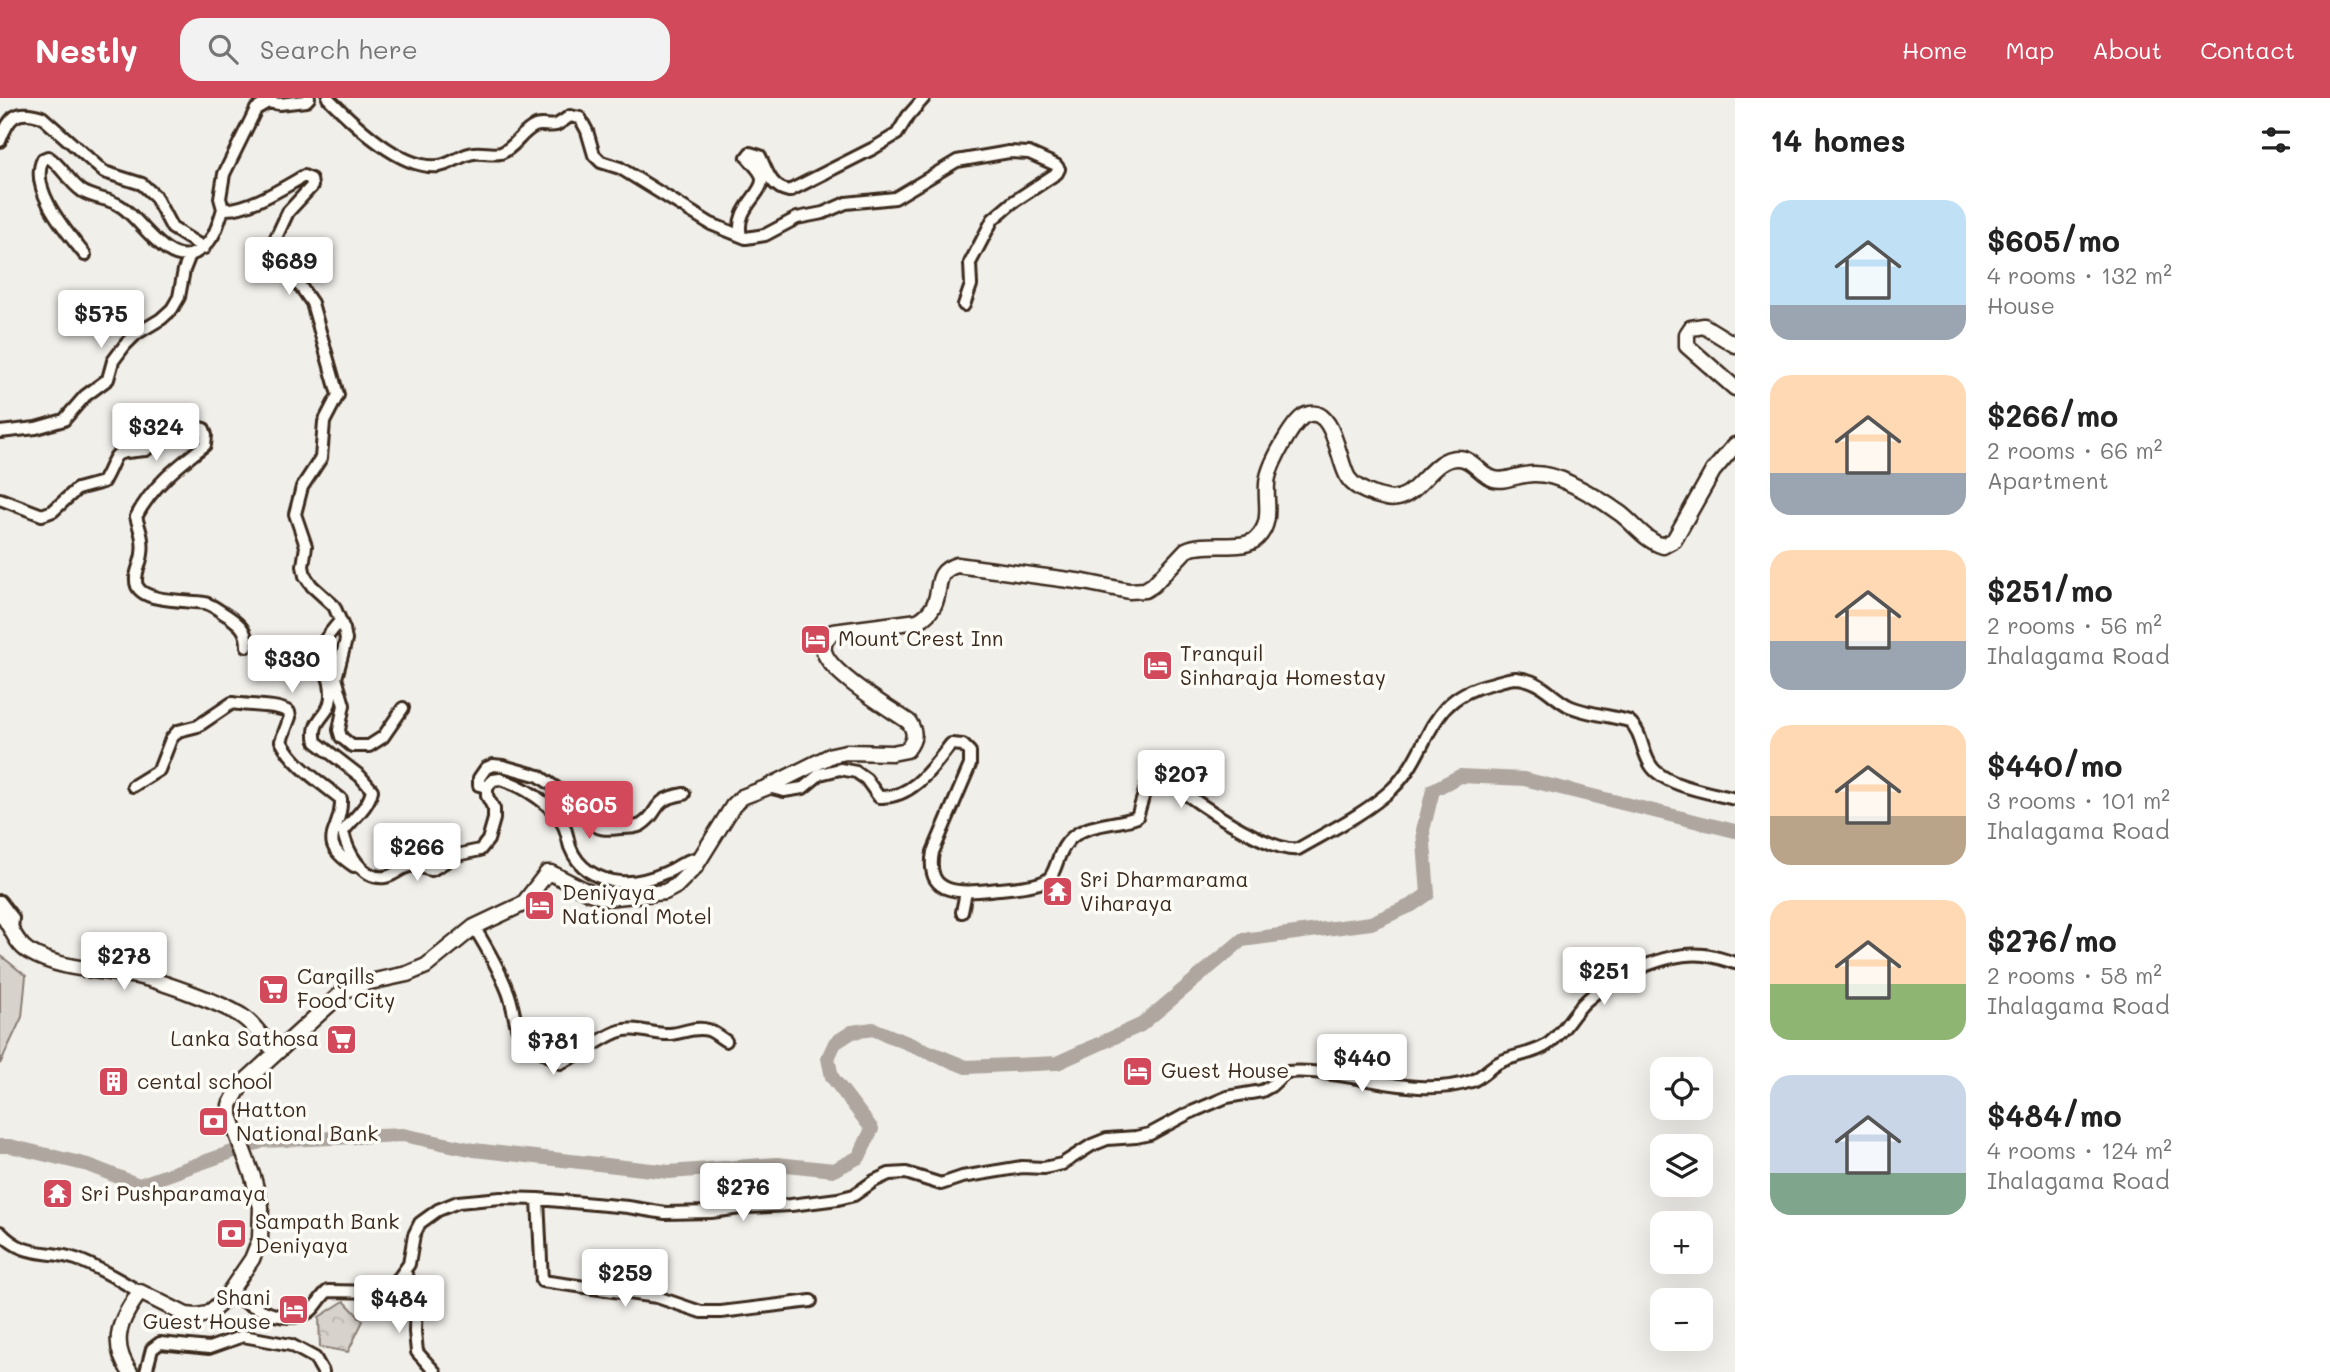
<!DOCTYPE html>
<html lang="en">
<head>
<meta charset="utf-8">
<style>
	body { margin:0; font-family:Mali,sans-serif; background:#f2f2f2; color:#222; height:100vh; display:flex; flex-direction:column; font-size:26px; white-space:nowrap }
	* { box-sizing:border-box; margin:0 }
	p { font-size:23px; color:#767676 }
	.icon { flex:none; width:38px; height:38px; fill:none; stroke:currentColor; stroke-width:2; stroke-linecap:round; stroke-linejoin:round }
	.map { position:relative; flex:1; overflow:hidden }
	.sheet { display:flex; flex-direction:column; background:#fff; width:595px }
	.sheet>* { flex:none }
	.fabs { position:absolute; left:1650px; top:959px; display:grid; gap:14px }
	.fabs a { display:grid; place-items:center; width:63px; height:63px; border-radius:14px; background:#fff; box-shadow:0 7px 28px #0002; font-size:35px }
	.price { position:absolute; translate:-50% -60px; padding:0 16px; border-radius:7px; background:#fff; color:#222; font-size:23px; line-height:46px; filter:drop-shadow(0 2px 4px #0008) }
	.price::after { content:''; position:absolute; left:50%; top:42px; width:21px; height:16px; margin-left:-10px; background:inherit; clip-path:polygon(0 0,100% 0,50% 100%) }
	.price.active { background:#d1495b; color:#fff }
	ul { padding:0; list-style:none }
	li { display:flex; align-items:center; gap:21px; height:175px; padding:0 35px }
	li span { display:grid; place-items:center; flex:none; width:196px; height:140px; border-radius:21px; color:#555 }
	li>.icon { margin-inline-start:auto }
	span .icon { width:84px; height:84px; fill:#fffc; stroke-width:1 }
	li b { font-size:30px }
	h2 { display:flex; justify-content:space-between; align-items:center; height:84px; padding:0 35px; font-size:30px }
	header { display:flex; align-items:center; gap:42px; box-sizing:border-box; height:98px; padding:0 35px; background:#d1495b; color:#fff }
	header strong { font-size:33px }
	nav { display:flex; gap:38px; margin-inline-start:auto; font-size:24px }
	.search { width:490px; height:63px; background:#f2f2f2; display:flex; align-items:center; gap:18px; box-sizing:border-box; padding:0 24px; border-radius:21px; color:#767676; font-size:26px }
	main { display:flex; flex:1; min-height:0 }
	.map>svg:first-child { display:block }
</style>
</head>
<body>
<header>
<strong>Nestly</strong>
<div class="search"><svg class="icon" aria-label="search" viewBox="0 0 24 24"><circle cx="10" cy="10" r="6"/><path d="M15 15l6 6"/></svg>Search here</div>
<nav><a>Home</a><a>Map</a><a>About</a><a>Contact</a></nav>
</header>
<main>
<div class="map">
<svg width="1735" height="1274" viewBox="0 0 1735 1274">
	<defs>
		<pattern id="forest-crowns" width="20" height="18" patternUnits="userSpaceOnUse" patternTransform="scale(1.75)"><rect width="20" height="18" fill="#d7d2cc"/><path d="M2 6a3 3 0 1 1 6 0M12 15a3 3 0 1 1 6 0" fill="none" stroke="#b9b4af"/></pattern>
	</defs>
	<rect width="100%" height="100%" fill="#f1efea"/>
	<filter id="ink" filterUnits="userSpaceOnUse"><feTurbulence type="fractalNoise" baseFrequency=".0143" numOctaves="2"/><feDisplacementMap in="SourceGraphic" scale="14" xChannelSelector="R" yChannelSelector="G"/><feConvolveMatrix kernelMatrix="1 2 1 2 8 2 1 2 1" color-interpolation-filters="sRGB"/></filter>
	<g filter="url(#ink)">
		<!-- forest -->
		<path fill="url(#forest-crowns)" stroke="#897e75" stroke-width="2" d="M344 1203 363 1223 348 1254 320 1249 319 1219Z"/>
		<!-- park -->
		<path fill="#d7d2cc" stroke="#897e75" stroke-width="2" d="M0 857 26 878 22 919 0 966Z"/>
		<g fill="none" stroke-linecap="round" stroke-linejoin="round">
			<!-- river -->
			<path stroke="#aea69f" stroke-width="14" d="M0 1048H10L88 1067 139 1087 263 1043 403 1037 474 1052 669 1074 777 1066 834 1072 859 1059 872 1031 832 979 828 960 835 945 852 934 873 931 966 969 1057 965 1141 927 1242 842 1371 825 1412 807 1428 796 1423 732 1433 692 1460 678 1524 681 1735 733"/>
			<defs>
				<path id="minor" d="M309 0 306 3 279 6 268 4 256 11 224 76 220 100 223 111C247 113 283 90 304 78L311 81 312 88 288 114 274 144 273 156 277 168 301 189 312 205 338 297 324 324 321 360 302 389 295 416 306 448 303 468 305 478 312 488 334 508 344 531 346 542 336 580 344 607 339 632 341 639 352 648H369L383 639 403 610
					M328 0C353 25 402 73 439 68 452 66 462 56 474 55 483 54 493 57 501 55 515 50 521 34 535 28 541 25 549 29 556 27 560 25 566 21 570 18L580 20 587 33 594 57 601 64 620 70 711 126 746 140 765 137 797 120 823 115 846 105 895 100 957 63 1009 54 1029 55 1056 67 1059 71 1057 75 1013 104 993 121 970 165 971 187 964 207
					M0 43C9 19 16 10 42 19L104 74 142 86 155 98 172 130 204 150
					M741 138C734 111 762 97 762 82 763 75 752 65 747 59L750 55 760 58C767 73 771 90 789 93L874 50 897 36 908 18 924 0
					M85 157C67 134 28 91 43 61L48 59C62 68 68 83 82 93 94 101 110 100 122 109 142 123 168 169 195 155 214 144 217 130 223 111
					M0 334 36 330 64 322 85 298 108 281 113 263 125 247 136 236 161 221 172 211 179 199 184 172 190 157
					M0 401 42 417 53 413 77 391 103 384C121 352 107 356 146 352L174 323 204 331 206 337 205 347C178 368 152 388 136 419 140 432 144 442 142 456 141 466 133 478 137 488 145 505 189 502 205 505 213 507 221 514 228 518 241 527 247 533 247 548
					M339 524C333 532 323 542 320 551 316 564 326 571 329 582 331 587 331 594 331 599 330 619 310 620 316 644L360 678 372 692C369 709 353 720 343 734 347 752 361 782 385 779 394 778 401 769 410 768 416 767 426 771 432 772L457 757 480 752 488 742 494 721V711L487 698V689L493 682 500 681C522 687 554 707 564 728 567 735 568 742 570 749 578 770 597 782 620 784 635 785 653 780 667 774 680 769 686 760 701 760
					M133 688 159 672 171 641 178 633 198 628 232 605C249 608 275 606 289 614L290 619 281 643C294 668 320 684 341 701 343 735 313 741 354 768
					M487 689 479 687V680L486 670 493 667 503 668 539 678 562 694 586 706C592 729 595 733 620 730 627 730 635 730 641 727 662 714 649 702 684 696
					M768 689 784 693 803 690 820 676 840 671 856 674 866 681 879 699C912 701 932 670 951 646L963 647 970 654V667L933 754C924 802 967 794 999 791 1011 790 1037 788 1047 782 1059 774 1055 747 1080 734 1096 725 1119 726 1137 719L1147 686 1154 676C1167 677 1176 688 1186 696 1208 712 1273 755 1298 751 1329 733 1365 716 1392 691 1432 653 1424 601 1490 586 1498 584 1508 580 1516 580 1541 582 1548 596 1567 607 1582 615 1611 618 1629 623 1642 634 1641 651 1650 666 1662 688 1712 695 1735 701
					M0 803 13 820 12 832
					M962 814 966 794
					M474 829C487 850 499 871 508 894 515 912 514 932 526 947L536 949 560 965C581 957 597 942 617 934 634 927 653 937 670 936 683 935 695 928 708 932 714 934 721 940 726 943
					M538 1101 542 1183 657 1199 701 1214H721L811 1203
					M0 1134C25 1161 46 1151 76 1161 99 1169 119 1182 140 1194
					M404 1173 416 1194 415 1234 417 1254 435 1274
					M229 1196C252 1207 283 1229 309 1214 317 1209 320 1199 328 1193L381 1194 399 1180 409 1166 414 1137 420 1125 438 1112 458 1104 501 1100 538 1101 628 1109 665 1115 711 1114 748 1109 791 1107 838 1101 854 1097 874 1083 889 1076 906 1075 941 1086 962 1079 1022 1069 1044 1070 1062 1066 1092 1047 1107 1041 1136 1039 1150 1036 1187 1016 1227 999 1262 993 1271 988 1286 974C1348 969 1411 1003 1472 983 1482 979 1489 970 1498 965 1514 956 1533 957 1548 946 1564 935 1572 915 1587 902 1613 878 1668 853 1704 857 1714 858 1725 862 1735 865
					M146 1274 152 1251 160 1245 209 1250 243 1238 291 1247 315 1260 323 1274"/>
				<path id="major" d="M1735 247 1704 228 1691 230 1687 236V248L1735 290
					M0 814C11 826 14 844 28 853 62 873 100 871 137 878 160 883 225 906 243 919 256 928 264 943 276 954
					M130 1274C109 1245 120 1221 140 1194L186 1217 196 1218 208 1216 224 1202 252 1161 260 1141 261 1109 253 1079 230 1018V1007L241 987 343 894 356 887 407 876 426 868 474 829 523 806 547 775H551L590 795 606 800 665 794 676 788 695 769 733 708 742 699 768 689 832 657 846 654 892 655 907 652C915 641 916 635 909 624 889 610 829 575 824 553 822 545 827 539 833 534L918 523C952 503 925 476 957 467L1084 484 1129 493 1145 492 1153 487 1186 452C1206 442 1244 454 1257 440 1275 422 1263 400 1268 379 1271 365 1294 321 1306 317 1335 306 1338 367 1349 381 1356 391 1375 398 1386 400 1417 407 1429 359 1458 360 1473 360 1480 377 1494 381 1504 384 1514 378 1525 377 1541 374 1557 379 1571 386 1588 394 1606 405 1621 416 1635 427 1646 443 1663 448L1674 442 1713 373 1735 347"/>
			</defs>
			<!-- minor casing -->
			<use href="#minor" stroke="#3b2a1e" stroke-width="16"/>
			<!-- major casing -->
			<use href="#major" stroke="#3b2a1e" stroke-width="19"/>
			<!-- minor -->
			<use href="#minor" stroke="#fdfcf7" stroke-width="10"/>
			<!-- major -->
			<use href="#major" stroke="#fdfcf7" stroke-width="14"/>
		</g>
	</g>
	<!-- icons -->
	<defs>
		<symbol id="hotel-square" viewBox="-11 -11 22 22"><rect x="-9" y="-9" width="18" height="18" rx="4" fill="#d1495b" stroke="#fdfcf7"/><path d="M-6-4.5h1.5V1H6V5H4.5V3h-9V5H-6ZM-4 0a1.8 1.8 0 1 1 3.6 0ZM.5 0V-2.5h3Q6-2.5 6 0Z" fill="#fff"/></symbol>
		<symbol id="temple-square" viewBox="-11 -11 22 22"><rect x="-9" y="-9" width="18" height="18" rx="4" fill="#d1495b" stroke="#fdfcf7"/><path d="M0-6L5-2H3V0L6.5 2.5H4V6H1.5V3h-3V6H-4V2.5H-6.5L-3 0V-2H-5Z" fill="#fff"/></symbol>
		<symbol id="supermarket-square" viewBox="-11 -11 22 22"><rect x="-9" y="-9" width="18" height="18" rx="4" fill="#d1495b" stroke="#fdfcf7"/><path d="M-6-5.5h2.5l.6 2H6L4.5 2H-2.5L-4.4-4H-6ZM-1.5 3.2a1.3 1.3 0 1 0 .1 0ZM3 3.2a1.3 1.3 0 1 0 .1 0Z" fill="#fff"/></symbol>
		<symbol id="building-square" viewBox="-11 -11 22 22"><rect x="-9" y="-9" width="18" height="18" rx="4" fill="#d1495b" stroke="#fdfcf7"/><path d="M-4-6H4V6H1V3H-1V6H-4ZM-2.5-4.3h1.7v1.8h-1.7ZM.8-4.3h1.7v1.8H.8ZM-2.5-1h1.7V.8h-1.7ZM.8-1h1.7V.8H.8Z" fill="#fff"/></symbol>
		<symbol id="bank-square" viewBox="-11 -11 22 22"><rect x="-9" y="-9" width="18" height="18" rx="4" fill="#d1495b" stroke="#fdfcf7"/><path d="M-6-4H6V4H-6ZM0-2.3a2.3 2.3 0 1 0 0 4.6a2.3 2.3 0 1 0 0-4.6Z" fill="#fff"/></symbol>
	</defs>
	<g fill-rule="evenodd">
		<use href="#hotel-square" x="798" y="524" width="35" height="35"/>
		<use href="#hotel-square" x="1140" y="550" width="35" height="35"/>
		<use href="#temple-square" x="1040" y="776" width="35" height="35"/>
		<use href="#hotel-square" x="522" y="790" width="35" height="35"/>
		<use href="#supermarket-square" x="256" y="874" width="35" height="35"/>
		<use href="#supermarket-square" x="324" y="924" width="35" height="35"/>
		<use href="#hotel-square" x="1120" y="956" width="35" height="35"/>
		<use href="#building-square" x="96" y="966" width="35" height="35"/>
		<use href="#bank-square" x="196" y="1006" width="35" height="35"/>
		<use href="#temple-square" x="40" y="1078" width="35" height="35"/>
		<use href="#bank-square" x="214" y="1118" width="35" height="35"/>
		<use href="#hotel-square" x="276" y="1194" width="35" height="35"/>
	</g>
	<g text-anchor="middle" stroke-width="7" stroke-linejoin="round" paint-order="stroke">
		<!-- poi labels -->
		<g font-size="21" fill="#3b2a1e" stroke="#fdfcf7" text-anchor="start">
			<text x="838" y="548">Mount Crest Inn</text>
			<text x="1180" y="563">Tranquil<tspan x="1180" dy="24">Sinharaja Homestay</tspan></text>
			<text x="1080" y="789">Sri Dharmarama<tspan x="1080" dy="24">Viharaya</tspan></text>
			<text x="562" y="802">Deniyaya<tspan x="562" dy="24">National Motel</tspan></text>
			<text x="297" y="886">Cargills<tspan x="297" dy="24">Food City</tspan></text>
			<text x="319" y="948" text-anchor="end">Lanka Sathosa</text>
			<text x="1161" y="980">Guest House</text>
			<text x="137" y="991">cental school</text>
			<text x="236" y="1019">Hatton<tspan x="236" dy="24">National Bank</tspan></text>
			<text x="81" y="1103">Sri Pushparamaya</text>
			<text x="255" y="1131">Sampath Bank<tspan x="255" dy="24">Deniyaya</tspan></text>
			<text x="271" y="1207" text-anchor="end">Shani<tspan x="271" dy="24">Guest House</tspan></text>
		</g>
	</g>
</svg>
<div class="fabs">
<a><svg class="icon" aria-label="locate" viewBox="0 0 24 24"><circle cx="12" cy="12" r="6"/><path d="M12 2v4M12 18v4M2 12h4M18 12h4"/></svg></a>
<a><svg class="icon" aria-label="layers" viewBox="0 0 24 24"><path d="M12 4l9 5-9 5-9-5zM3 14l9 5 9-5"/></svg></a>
<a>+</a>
<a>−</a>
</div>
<b class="price" style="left:289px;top:199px">$689</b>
<b class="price" style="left:101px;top:252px">$575</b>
<b class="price" style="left:156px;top:365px">$324</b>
<b class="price" style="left:292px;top:597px">$330</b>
<b class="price" style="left:1181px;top:712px">$207</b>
<b class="price active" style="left:589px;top:743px">$605</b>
<b class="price" style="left:417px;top:785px">$266</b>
<b class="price" style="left:124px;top:894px">$278</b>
<b class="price" style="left:1604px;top:909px">$251</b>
<b class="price" style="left:553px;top:979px">$781</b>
<b class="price" style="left:1362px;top:996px">$440</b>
<b class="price" style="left:743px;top:1125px">$276</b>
<b class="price" style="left:625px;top:1211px">$259</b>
<b class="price" style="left:399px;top:1237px">$484</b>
</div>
<section class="sheet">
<h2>14 homes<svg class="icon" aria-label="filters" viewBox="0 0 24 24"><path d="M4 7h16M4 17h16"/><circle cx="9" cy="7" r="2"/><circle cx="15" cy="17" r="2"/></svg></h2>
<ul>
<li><span style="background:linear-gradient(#bfe0f5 75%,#9aa5b1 0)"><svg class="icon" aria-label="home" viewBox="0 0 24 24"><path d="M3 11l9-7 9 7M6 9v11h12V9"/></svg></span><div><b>$605/mo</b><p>4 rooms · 132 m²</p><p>House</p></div></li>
<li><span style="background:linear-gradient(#ffd9b3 70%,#9aa5b1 0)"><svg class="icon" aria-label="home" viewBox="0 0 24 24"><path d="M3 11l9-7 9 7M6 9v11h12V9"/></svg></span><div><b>$266/mo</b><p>2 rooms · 66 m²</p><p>Apartment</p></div></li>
<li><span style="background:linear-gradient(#ffd9b3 65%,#9aa5b1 0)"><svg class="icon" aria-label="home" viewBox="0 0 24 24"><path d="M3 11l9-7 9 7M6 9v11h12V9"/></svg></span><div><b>$251/mo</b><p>2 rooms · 56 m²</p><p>Ihalagama Road</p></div></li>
<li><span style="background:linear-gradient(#ffd9b3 65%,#b9a48a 0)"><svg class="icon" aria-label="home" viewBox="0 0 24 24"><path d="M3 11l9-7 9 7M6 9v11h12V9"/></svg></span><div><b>$440/mo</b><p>3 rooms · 101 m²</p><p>Ihalagama Road</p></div></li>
<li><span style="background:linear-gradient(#ffd9b3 60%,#8fb573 0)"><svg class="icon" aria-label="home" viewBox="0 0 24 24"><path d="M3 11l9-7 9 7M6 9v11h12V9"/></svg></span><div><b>$276/mo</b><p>2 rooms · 58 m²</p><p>Ihalagama Road</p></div></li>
<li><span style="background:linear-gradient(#c9d6e8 70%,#7fa58c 0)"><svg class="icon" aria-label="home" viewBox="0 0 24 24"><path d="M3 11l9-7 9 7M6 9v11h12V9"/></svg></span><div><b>$484/mo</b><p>4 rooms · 124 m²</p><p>Ihalagama Road</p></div></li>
</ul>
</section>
</main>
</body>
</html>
